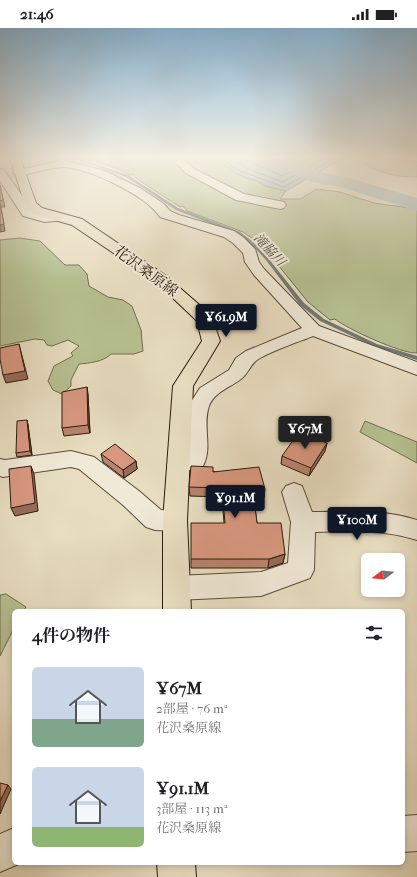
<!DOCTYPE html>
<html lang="ja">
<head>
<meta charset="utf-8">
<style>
	body { margin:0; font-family:"IM FELL French Canon","Noto Serif JP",serif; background:#f2f2f2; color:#202124; height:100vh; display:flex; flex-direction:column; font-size:15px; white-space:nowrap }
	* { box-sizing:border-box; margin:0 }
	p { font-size:13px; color:#757577 }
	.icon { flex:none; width:22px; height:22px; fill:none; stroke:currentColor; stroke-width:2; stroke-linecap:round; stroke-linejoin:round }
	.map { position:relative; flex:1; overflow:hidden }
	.panel { position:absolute; left:12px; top:581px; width:393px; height:256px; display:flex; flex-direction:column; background:#fff; border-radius:6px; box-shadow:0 2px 6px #0003 }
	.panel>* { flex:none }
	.needle { width:26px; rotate:254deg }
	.tools { position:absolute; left:361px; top:525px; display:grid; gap:8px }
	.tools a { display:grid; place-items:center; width:44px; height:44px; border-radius:6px; background:#fff; box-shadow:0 2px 6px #0003; font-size:20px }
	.price { position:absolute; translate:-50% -34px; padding:0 9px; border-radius:4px; background:#111827; color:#fff; font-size:13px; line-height:26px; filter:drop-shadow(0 1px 2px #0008) }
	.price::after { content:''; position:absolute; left:50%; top:24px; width:12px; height:9px; margin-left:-6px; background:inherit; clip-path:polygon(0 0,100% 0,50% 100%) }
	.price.on { background:#222; color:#fff }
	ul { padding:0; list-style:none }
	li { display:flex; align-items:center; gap:12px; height:100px; padding:0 20px }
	li span { display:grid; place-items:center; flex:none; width:112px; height:80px; border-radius:6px; color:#555 }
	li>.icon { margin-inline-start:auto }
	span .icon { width:48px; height:48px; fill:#fffc; stroke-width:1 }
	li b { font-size:17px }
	h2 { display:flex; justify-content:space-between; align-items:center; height:48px; padding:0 20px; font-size:17px }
	.status { display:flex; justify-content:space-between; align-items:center; height:28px; padding:0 20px; background:#fff; direction:ltr }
	.status svg { height:11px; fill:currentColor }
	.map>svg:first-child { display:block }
</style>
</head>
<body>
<div class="status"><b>21:46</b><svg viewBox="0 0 49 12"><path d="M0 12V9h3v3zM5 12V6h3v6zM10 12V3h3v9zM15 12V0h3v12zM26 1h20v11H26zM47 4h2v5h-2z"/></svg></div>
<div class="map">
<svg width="417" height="849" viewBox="0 0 417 849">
	<rect width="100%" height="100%" fill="#e8ddc1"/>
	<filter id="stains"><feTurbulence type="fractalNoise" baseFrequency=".005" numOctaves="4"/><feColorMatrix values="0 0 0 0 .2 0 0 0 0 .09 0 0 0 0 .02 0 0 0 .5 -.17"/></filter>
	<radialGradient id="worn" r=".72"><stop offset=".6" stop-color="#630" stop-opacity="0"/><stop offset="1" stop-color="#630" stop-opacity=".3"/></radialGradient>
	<!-- green -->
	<path fill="#b6c092" stroke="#706e4e" d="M80 130H215L246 150 262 155 265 158 286 163 280 171H300L317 161 340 164 374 175 417 181V325C402 326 347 301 335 291L330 292 308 274 278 237 276 230 273 231 256 213 243 204 187 183 183 178 180 179 137 151 133 146 130 147C115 138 96 134 80 130Z
		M369 130H409L417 132V149C398 149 381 146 365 136Z
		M20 210 40 213 65 237H79L87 246 89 258 108 269 123 272 132 278 141 302 143 323 134 326H111C103 334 90 335 79 336L71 352V358L62 366 53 362 48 353 54 338 73 328 71 325 79 318 68 312 52 318 47 317 44 312 35 311 0 318V212Z
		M365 393 417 414V435L360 404Z
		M6 566 26 579 23 583H14V600L0 628V567Z"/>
	<!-- water -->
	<path fill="#9cb9be" stroke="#6f7a76" d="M215 130H343L286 163 265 158 262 155 237 146Z"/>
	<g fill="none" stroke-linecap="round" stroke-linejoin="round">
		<!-- shore -->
		<path stroke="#646a64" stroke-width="1" d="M222 130 231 137 240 143 284 159 335 130
			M230 130 250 142 283 154 325 130
			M241 130 282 148 313 130"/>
		<!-- stream -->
		<path fill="#6f7a76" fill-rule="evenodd" d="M73 130H77L128 147 178 180 240 204 252 213 268 230 304 275 324 291 377 316 417 328V332L373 318 320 293 300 277 266 232 250 215 238 206 176 182 126 149Z"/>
		<!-- river -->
		<path fill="#9cb9be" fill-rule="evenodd" d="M263 130H287L320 144 350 150 417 170V183L340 159 308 153 266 134Z"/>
		<defs>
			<path id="minor" d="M171 130H182L194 141 244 166 284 174 286 177 284 180 280 181 236 172 186 145Z
				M410 130H417V133L411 132Z
				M63 132 105 143 140 160 164 176 170 183 179 187 234 203 243 209 255 221 259 234 264 241 319 298 417 334V347L313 308C298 314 269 324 257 332 250 337 248 346 241 351 231 359 214 364 209 378 202 398 213 420 203 438L178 445 170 443 167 437 170 431 185 427 186 391 189 377 200 360 229 342 236 330 246 323 302 300 254 247 245 234 243 225 233 215 224 209 160 189C146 167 90 141 64 139 55 138 29 146 19 148L13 145 15 143Z
				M0 141 4 142 32 182 45 186H63L64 189 63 192 45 194 23 188 0 153Z
				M71 423 94 429 139 463 161 482 175 483 184 486 187 493 184 500 175 503 155 502 146 499 123 477 79 441 71 439 3 449 0 448V431L5 432Z
				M294 455 302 458 312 484C347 484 383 481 417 492V512C384 501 349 503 315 504L314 542 310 550 261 568 177 572 167 569 163 560 167 551 177 548 261 544 288 535 291 494 282 464 286 458Z
				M417 787V823L403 824V788Z
				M14 800V835H21L0 844V806Z"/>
			<path id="major" d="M10 130H20L36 175 42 180 82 191 165 247 211 287 220 313 193 358 187 493 191 583H163V493L173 358 202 313 197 293 155 253 72 197 34 186 26 180Z
				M157 835H195L196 849H158Z"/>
		</defs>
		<!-- minor casing -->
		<use href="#minor" stroke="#5a4c38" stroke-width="2"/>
		<!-- major casing -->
		<use href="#major" stroke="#2b1c0b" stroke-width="2"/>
		<!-- minor -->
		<use href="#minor" fill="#f0e9d7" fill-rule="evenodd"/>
		<!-- major -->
		<use href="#major" fill="#e8ddc1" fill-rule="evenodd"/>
	</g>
	<!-- wall -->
	<path fill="#ba836e" stroke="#2b1c0b" d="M87 359 88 367 90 405 64 408 62 400Z
		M27 392 28 397 32 427 17 429 16 425Z
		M327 415 325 423 309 448 281 436 282 428Z
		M101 426 136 433 137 441 124 450 103 434Z
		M213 443 265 461 264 470 254 472 257 495 285 526 283 535 268 540H191V531L224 495 222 469 190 468 189 459Z"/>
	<!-- shaded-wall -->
	<path fill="#976a5a" stroke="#2b1c0b" d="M0 157 5 179H1L5 203 0 204Z
		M19 316 28 351 6 355 3 347Z
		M87 359 88 367 90 405 88 397Z
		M27 392 28 397 32 427 30 423Z
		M327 415 325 423 309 448 311 440Z
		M136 433 137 441 124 450 123 442Z
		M31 438 34 446 38 483 15 488 11 480Z
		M285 526 283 535 268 540 269 531Z
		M8 757 11 761 0 786V773Z"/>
	<!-- building -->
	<path fill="#d89880" stroke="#2b1c0b" d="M0 158 3 172 0 173Z
		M0 176 4 196 0 197Z
		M19 316 25 343 3 347 0 331V320Z
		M87 359 88 397 62 400V364Z
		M27 392 30 423 16 425 17 393Z
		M299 404 327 415 311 440 282 428Z
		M115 416 136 433 123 442 101 426Z
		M31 438 35 475 11 480 9 441Z
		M191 438 213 439V444L259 439 265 461 253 462 257 495H281L285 526 269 531H191V495H225L222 460 189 459Z
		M0 755 8 757 0 773Z"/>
	<!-- sky -->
	<linearGradient id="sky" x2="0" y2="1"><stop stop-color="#89b6d7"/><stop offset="0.52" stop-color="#f5f0e3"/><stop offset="1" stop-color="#f5f0e3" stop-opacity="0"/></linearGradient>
	<rect width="417" height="249" fill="url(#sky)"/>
	<g text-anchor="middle" stroke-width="4" stroke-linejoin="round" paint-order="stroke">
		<!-- far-water labels -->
		<g font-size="13" font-style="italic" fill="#4d4b41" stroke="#f0e9d7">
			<text transform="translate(270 221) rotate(47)" y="5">滝脇川</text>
		</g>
		<!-- street labels -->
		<g font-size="15" fill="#2b1c0b" stroke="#f0e9d7">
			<text transform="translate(146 243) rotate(36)" y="5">花沢桑原線</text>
		</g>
	</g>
	<rect width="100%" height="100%" filter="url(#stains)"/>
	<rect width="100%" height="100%" fill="url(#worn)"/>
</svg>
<div class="tools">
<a><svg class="needle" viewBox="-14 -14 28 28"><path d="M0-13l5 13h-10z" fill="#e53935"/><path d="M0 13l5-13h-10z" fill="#757577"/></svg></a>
</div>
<b class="price" style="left:226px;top:310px">¥61.9M</b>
<b class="price on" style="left:305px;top:422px">¥67M</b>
<b class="price" style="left:235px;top:491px">¥91.1M</b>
<b class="price" style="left:357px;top:513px">¥100M</b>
<section class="panel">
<h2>4件の物件<svg class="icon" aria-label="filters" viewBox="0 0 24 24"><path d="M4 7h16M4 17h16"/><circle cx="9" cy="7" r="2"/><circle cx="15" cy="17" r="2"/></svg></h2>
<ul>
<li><span style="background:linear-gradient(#c9d6e8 65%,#7fa58c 0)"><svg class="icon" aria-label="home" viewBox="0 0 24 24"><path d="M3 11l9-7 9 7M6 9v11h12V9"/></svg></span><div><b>¥67M</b><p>2部屋 · 76 m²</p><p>花沢桑原線</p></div></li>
<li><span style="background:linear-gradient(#c9d6e8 75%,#8fb573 0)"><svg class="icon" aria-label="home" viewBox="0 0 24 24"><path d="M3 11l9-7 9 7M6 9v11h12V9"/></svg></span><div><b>¥91.1M</b><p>3部屋 · 113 m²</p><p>花沢桑原線</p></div></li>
</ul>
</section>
</div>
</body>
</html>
